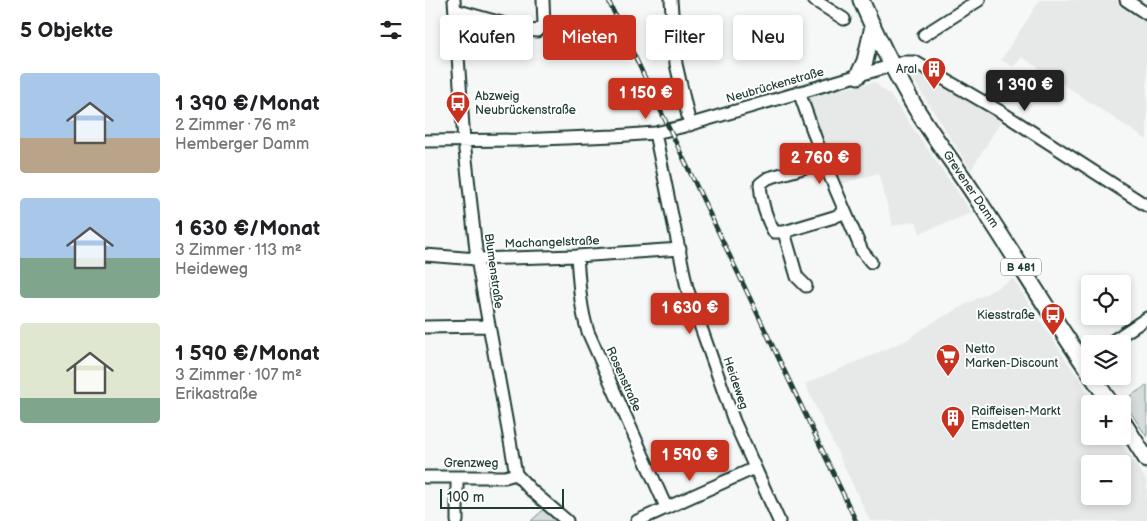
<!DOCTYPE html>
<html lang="de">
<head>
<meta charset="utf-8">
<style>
	body { margin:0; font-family:"Balsamiq Sans",sans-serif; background:#f6f6f6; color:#202124; height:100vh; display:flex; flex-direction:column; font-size:19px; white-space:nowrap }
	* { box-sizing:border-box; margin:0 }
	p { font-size:16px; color:#757577 }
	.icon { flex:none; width:28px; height:28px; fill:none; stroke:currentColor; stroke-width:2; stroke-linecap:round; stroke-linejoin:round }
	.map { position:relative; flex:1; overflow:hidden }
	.panel { display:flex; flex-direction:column; background:#fff; width:425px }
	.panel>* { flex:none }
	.hud { position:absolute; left:15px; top:15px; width:475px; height:45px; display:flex; gap:10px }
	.controls { position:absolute; left:656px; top:275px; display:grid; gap:10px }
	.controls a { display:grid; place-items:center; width:50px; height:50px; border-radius:5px; background:#fff; box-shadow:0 2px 8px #0003; font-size:25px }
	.scale { position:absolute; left:15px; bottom:12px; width:124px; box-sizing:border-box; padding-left:5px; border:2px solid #1f3d34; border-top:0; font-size:14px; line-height:18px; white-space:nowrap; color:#1f3d34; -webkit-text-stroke:4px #fff; paint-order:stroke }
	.price { position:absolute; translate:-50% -42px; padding:0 11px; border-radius:5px; background:#c8321e; color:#fff; font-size:16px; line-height:32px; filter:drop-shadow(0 1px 2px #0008) }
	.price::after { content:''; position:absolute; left:50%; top:30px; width:15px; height:11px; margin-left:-8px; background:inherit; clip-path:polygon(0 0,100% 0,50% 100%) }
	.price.on { background:#222; color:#fff }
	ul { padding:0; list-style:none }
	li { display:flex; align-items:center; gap:15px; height:125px; padding:0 20px }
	li span { display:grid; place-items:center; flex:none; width:140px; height:100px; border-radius:5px; color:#555 }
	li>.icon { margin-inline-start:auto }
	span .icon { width:60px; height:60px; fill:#fffc; stroke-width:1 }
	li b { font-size:21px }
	h2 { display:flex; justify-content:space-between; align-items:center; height:60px; padding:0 20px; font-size:21px }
	.chip { padding:0 18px; border-radius:5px; background:#fff; box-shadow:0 2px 8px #0003; font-size:18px; line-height:45px }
	.chip.on { background:#c8321e; color:#fff }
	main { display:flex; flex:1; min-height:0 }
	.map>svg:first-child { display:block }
</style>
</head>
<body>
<main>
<section class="panel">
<h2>5 Objekte<svg class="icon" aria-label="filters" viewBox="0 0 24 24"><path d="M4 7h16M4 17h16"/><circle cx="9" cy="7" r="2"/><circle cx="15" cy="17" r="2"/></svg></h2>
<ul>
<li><span style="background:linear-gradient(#a9c7e8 65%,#b9a48a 0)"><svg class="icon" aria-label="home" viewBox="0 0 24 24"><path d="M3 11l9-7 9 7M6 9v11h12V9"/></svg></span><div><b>1 390 €/Monat</b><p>2 Zimmer · 76 m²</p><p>Hemberger Damm</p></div></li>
<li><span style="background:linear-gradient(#a9c7e8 60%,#7fa58c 0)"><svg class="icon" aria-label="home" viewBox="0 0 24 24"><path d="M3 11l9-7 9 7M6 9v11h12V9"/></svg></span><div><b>1 630 €/Monat</b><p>3 Zimmer · 113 m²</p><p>Heideweg</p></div></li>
<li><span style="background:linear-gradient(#dfe7d0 75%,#7fa58c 0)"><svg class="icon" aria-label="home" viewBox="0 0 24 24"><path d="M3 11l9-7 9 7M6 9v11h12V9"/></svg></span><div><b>1 590 €/Monat</b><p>3 Zimmer · 107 m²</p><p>Erikastraße</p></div></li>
</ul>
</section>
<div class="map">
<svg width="722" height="521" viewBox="0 0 722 521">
	<rect width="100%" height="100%" fill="#f6f7f7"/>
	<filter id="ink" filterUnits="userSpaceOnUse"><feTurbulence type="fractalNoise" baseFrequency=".02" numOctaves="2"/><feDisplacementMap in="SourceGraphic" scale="10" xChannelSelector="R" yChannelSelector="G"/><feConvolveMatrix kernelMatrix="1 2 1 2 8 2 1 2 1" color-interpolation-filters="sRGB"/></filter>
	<g filter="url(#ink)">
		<!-- built -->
		<path fill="#e6e9e8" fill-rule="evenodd" d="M615 0H691L722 20V140L597 57 588 67 576 60Z
			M492 71 578 118 546 170 486 76Z
			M449 82 465 95 547 213 495 233 492 223 489 221 468 226 453 173 415 184 382 97Z
			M588 279 670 404H665V436H691L722 481V521H445L380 384 482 340 507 323ZM665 464H698V496H665Z"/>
		<!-- green -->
		<path fill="#d6dcdb" stroke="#7a8c88" d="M722 385V437L698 401Z
			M118 510 131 521H106Z"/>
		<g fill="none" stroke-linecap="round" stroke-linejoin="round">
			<defs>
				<path id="minor" d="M29 0 39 141 52 259 91 474 107 491 142 521
					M246 0 251 64 265 125
					M389 0 419 19
					M701 0 722 14
					M30 10 102 30 112 31 119 25 118 0
					M499 35 554 0
					M374 92 399 162 437 251 446 262
					M230 133 262 288 309 421 354 521
					M0 141 92 140 189 136 230 133 256 127 479 62H490L576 112 722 206
					M359 232 409 217 420 212
					M0 255 52 259 152 256 255 249
					M152 256C154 282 155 307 163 332L241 507
					M381 286 372 277 359 232H349C341 218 336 200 335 184L343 178 399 162
					M0 327 63 326
					M683 344 722 318
					M0 477H80L91 474
					M32 477V521
					M212 521 330 468"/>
				<path id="major" d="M436 0C451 35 468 69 487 102 507 136 532 167 553 200 591 258 626 316 665 373
					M433 76 440 61 448 26
					M667 376 686 404
					M698 422 722 460"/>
			</defs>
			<!-- minor casing -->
			<use href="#minor" stroke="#1f3d34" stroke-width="15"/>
			<!-- major casing -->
			<use href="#major" stroke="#1f3d34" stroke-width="19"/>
			<!-- minor -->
			<use href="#minor" stroke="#fff" stroke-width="11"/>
			<!-- major -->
			<use href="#major" stroke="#fff" stroke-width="15"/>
			<defs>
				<path id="rail" d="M183 0 431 521"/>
			</defs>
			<!-- rail casing -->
			<use href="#rail" stroke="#1f3d34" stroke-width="4.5"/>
			<!-- rail -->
			<use href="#rail" stroke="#fff" stroke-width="2.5" stroke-dasharray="8" stroke-linecap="butt"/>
		</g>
	</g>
	<!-- icons -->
	<defs>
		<symbol id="building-pin" viewBox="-11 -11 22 30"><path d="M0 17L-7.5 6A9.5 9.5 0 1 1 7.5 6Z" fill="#c8321e" stroke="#fff"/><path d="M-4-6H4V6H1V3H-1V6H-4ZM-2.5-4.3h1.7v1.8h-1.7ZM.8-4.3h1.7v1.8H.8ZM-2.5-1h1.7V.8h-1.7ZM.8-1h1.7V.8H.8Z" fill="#fff"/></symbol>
		<symbol id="bus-pin" viewBox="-11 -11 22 30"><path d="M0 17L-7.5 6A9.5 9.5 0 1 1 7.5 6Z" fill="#c8321e" stroke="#fff"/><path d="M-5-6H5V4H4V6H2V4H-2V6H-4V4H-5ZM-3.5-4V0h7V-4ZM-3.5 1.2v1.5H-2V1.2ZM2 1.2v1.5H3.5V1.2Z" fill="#fff"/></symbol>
		<symbol id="supermarket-pin" viewBox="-11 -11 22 30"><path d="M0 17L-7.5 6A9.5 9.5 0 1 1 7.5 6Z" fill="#c8321e" stroke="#fff"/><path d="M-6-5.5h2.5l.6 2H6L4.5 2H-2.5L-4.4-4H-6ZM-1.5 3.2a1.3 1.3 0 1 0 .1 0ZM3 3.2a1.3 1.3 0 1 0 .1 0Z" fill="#fff"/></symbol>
	</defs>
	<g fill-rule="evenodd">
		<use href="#building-pin" x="495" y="55" width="28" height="38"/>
		<use href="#bus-pin" x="19" y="89" width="28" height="38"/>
		<use href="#bus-pin" x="614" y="301" width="28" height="38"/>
		<use href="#supermarket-pin" x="509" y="342" width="28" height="38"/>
		<use href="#building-pin" x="514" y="404" width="28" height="38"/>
	</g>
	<g text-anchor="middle" stroke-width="4" stroke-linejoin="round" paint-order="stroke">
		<!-- shield labels -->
		<rect fill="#fff" stroke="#627771" stroke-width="1" x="576" y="258.5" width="40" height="17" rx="4"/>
		<g font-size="11" font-weight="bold" fill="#1f3d34">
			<text x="596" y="271">B 481</text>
		</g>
		<!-- poi labels -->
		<g font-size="12" fill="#1f3d34" stroke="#fff" text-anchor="start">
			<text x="492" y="73" text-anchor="end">Aral</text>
			<text x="50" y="100">Abzweig<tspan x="50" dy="14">Neubrückenstraße</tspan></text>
			<text x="610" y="319" text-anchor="end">Kiesstraße</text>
			<text x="540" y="353">Netto<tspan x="540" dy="14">Marken-Discount</tspan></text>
			<text x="546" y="415">Raiffeisen-Markt<tspan x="546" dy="14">Emsdetten</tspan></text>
		</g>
		<!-- street labels -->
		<g font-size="12" fill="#1f3d34" stroke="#fff">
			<text transform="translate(350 85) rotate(-16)" y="4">Neubrückenstraße</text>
			<text transform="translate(546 189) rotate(56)" y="4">Grevener Damm</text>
			<text transform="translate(127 242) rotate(-2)" y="4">Machangelstraße</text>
			<text transform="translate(69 271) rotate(82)" y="4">Blumenstraße</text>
			<text transform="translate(199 379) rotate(66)" y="4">Rosenstraße</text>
			<text transform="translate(311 383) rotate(71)" y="4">Heideweg</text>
			<text x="46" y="467">Grenzweg</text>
		</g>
	</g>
</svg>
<div class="controls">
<a><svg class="icon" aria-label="locate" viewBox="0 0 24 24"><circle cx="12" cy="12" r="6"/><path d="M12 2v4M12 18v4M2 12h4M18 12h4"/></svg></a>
<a><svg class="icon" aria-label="layers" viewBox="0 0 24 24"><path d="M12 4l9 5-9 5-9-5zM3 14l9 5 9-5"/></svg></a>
<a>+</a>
<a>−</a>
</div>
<div class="scale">100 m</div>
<b class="price on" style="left:600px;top:112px">1 390 €</b>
<b class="price" style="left:221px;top:120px">1 150 €</b>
<b class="price" style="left:395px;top:185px">2 760 €</b>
<b class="price" style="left:265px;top:335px">1 630 €</b>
<b class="price" style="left:265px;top:482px">1 590 €</b>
<div class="hud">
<a class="chip">Kaufen</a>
<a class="chip on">Mieten</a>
<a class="chip">Filter</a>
<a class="chip">Neu</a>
</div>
</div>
</main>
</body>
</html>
